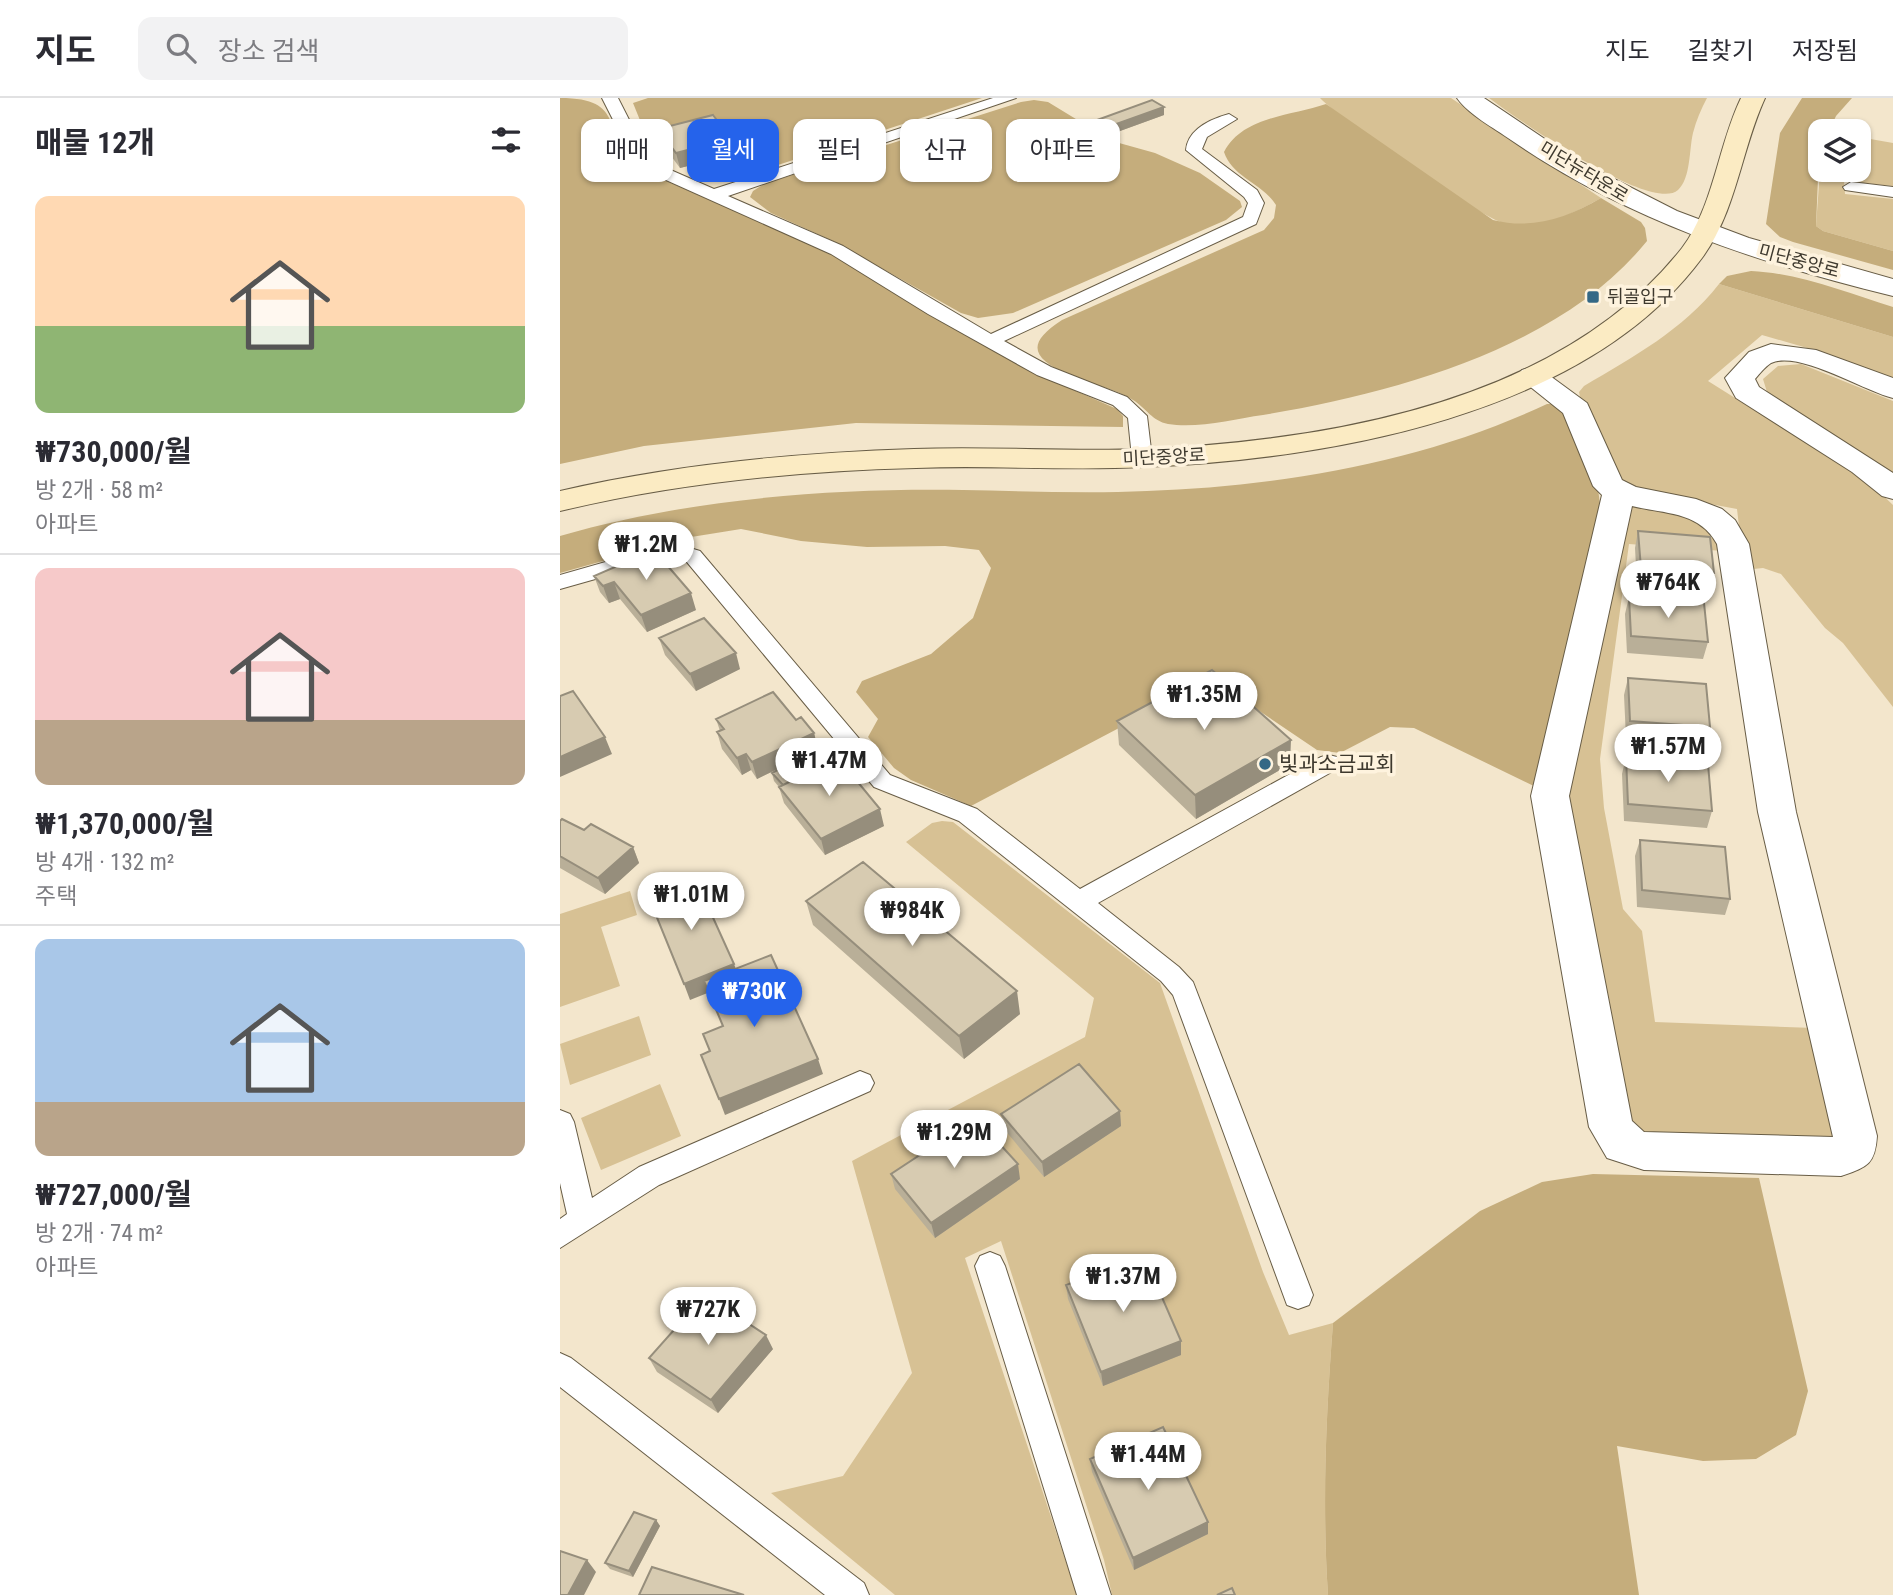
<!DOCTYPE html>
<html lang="ko">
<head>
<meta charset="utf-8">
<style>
	body { margin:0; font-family:"Roboto Condensed","Noto Sans KR",sans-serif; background:#f2f2f3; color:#2b2b33; height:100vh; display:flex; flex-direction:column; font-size:26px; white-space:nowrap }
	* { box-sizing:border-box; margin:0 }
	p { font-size:23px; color:#7c7c81 }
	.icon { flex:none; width:38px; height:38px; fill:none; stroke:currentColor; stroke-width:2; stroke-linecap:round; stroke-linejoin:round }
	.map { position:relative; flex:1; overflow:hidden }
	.details { display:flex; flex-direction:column; background:#fff; width:560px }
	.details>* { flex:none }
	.guide { position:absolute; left:21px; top:21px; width:665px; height:63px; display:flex; gap:14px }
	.tools { position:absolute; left:1248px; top:21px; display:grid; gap:14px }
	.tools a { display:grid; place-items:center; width:63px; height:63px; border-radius:14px; background:#fff; box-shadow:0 2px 5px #0004; font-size:35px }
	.price { position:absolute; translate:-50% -60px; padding:0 16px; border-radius:24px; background:#fff; color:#222; font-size:23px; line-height:46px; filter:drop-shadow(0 2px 4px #0008) }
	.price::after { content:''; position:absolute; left:50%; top:42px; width:21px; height:16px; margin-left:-10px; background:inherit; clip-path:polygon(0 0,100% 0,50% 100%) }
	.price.current { background:#2563eb; color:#fff }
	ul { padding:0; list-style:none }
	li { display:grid; align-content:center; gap:14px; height:371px; padding:0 35px }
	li+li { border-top:2px solid #e1e1e2 }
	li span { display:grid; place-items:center; height:217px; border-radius:14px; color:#555 }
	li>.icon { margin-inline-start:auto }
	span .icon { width:126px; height:126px; fill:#fffc; stroke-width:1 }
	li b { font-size:30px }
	h2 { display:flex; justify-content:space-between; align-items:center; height:84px; padding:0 35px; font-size:30px }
	.chip { padding:0 24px; border-radius:14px; background:#fff; box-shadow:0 2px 5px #0004; font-size:24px; line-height:63px }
	.chip.current { background:#2563eb; color:#fff }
	header { display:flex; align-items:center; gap:42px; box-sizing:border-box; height:98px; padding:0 35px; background:#fff; border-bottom:2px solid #e1e1e2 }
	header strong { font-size:33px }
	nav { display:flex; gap:38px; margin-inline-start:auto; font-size:24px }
	.search { width:490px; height:63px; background:#f2f2f3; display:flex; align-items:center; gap:18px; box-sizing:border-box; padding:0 24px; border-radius:14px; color:#7c7c81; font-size:26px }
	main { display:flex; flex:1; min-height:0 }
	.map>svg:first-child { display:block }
</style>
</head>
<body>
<header>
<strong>지도</strong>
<div class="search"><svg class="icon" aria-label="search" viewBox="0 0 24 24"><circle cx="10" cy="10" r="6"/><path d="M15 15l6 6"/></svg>장소 검색</div>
<nav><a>지도</a><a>길찾기</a><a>저장됨</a></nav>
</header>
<main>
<section class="details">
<h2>매물 12개<svg class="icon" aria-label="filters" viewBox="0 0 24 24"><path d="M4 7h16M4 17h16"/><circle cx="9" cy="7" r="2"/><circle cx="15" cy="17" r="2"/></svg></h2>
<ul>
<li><span style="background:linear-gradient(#ffd9b3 60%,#8fb573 0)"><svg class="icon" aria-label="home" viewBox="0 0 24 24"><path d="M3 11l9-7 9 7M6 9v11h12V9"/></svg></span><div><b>₩730,000/월</b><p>방 2개 · 58 m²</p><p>아파트</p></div></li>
<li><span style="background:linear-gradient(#f6c9c9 70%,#b9a48a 0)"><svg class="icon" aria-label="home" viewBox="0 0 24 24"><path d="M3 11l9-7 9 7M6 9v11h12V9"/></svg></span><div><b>₩1,370,000/월</b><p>방 4개 · 132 m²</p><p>주택</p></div></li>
<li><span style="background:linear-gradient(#a9c7e8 75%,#b9a48a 0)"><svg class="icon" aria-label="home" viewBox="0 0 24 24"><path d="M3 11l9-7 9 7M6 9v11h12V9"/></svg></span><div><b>₩727,000/월</b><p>방 2개 · 74 m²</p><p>아파트</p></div></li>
</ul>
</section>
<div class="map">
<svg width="1333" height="1497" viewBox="0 0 1333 1497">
	<rect width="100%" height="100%" fill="#f3e6cc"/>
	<!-- green -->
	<path fill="#d7c194" d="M760 0H891L1041 100C1015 115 982 131 950 127 922 123 783 24 760 0Z
		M929 0H1147C1141 11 1136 23 1133 35 1129 51 1131 80 1118 92 1091 116 956 20 929 0Z
		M1299 39 1333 45V88L1284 83 1285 96 1333 101V153L1263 133 1256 128 1260 72H1298Z
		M1159 186 1333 239V283L1254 252 1202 237 1148 283 1310 385 1333 407V609L1283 545 1265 530 1221 476 1203 470 1184 472 1177 411 1075 392 1063 386 1020 299 1019 294 1024 288C1073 259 1123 232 1159 186Z
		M1241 266 1333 303V375L1207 294 1203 281 1218 268Z
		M1072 408 1140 420 1163 453 1069 446 1040 661 1044 710 1063 811 1082 833 1095 924 1254 930 1276 1038 1265 1045 1073 1036 1003 707Z
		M382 723 393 724 600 885 703 1174 729 1237 773 1225C766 1316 762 1406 768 1497H552L544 1462 441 1143 405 1160 517 1497H335L211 1395 283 1378 352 1275 292 1063 525 939 534 900 346 744 372 725Z
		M70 793 77 817 41 829 60 888 0 909V816Z
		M79 918 91 957 10 987 0 946Z
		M100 986 121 1038 41 1072 21 1020Z"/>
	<!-- forest -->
	<path fill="#c5ad7c" d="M0 0C68 0 40 35 77 70L266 153 468 272 557 311 563 318V329L296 325 84 348 0 366Z
		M88 0H422L218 67 184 21 88 42 73 5Z
		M1242 0H1292L1276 18 1269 33H1260L1256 128 1263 133 1333 153V172L1233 144 1220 139 1206 126 1220 35Z
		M474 2 488 4 552 43 595 55 640 75 680 103 682 109 666 122 453 215 418 220 401 215 275 144 211 115 190 99 193 93 204 86 461 4Z
		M766 6 933 122C972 132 1007 120 1041 100L1081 124 1085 130 1087 143C1000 251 833 295 703 317 674 321 637 331 608 326 592 323 586 310 573 302 554 290 530 286 509 277 472 260 465 246 502 222L704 132 714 120 716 107C702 85 672 79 664 54 683 18 731 18 766 6Z
		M1191 173C1239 175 1287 195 1333 209V239L1159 186 1167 178Z
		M987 306H996L1005 312 1038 391 1040 406 978 690 854 630 830 629 780 655 757 652 652 581 411 708 351 682 334 670 308 639 318 621 296 594 302 583 371 556 413 520 431 470 419 452 385 448 307 449 241 443 181 431 125 440 0 475V438C128 401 269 390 403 392 464 393 526 396 587 393 722 388 864 364 987 306Z
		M1033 1076 1199 1080 1248 1293 1236 1337 1196 1361 1143 1363 1057 1348 1079 1497H768C762 1406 766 1316 773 1225L920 1113 982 1084Z"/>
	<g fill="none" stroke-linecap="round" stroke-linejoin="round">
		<defs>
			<path id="lane" d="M42 0H58L90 63 154 91 433 0H456L168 98 283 148 431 236 683 119 688 105 684 99 626 52C628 31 651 21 669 16L677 21 647 39 642 51 697 92 704 105 696 126 444 243 491 269 567 299 587 318 592 360 582 366 572 360 568 320 553 307 477 277 368 216 271 156 77 69Z
				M1291 84 1333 89V99L1285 92 1283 89Z
				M105 447H120L140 453 330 677 417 711 520 791 761 659 769 657 777 659 781 665 777 671 538 805 619 869 633 884 753 1197 749 1207 738 1211 727 1207 613 897 601 883 399 723 314 689 126 463 106 461 0 491V477Z
				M300 973 310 977 314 985 310 993 99 1087 0 1150V1121L7 1116 0 1085V1012L10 1016 14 1024 32 1100 79 1069Z
				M430 1154 440 1158 445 1168 551 1497H517L415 1168 420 1158Z
				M0 1255 11 1260 304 1485 309 1497H265L0 1289Z"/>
			<path id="street" d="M897 0H924L1013 60 1117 113 1189 140 1333 181V198C1198 165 1067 122 951 42 934 30 909 17 897 0Z
				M1211 246 1256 252 1333 280V300C1304 293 1239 252 1211 265 1205 269 1200 275 1195 281L1199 289 1333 375V401L1322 398 1292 374 1176 300 1165 280 1189 254Z
				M972 269 982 272 1027 305 1062 382 1076 389 1136 401 1162 411 1175 422 1189 446 1236 714 1317 1038C1315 1067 1307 1069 1281 1078L1084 1072 1047 1060 1029 1029 971 698 1042 397 1033 388 1003 315 957 278 962 272ZM1072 408C1104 416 1139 413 1157 446L1198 714 1273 1039 1084 1034 1072 1023 1009 698Z"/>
			<path id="secondary" d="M1181 0H1205C1181 52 1177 112 1142 160 1025 318 768 361 584 369 508 373 432 367 356 370 236 373 117 385 0 413V393C117 366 234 355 354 351 430 348 506 354 583 351 767 343 1000 305 1122 150 1154 108 1158 47 1181 0Z"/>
		</defs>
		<!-- lane casing -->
		<use href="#lane" stroke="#685d46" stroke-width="2"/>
		<!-- street casing -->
		<use href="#street" stroke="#685d46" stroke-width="2"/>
		<!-- secondary casing -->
		<use href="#secondary" stroke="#685d46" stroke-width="2"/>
		<!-- lane -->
		<use href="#lane" fill="#fff" fill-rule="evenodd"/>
		<!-- street -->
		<use href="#street" fill="#fff" fill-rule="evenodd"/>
		<!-- secondary -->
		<use href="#secondary" fill="#fbebc3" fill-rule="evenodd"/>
	</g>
	<!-- wall -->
	<path fill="#b9af98" d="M604 17 549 37 537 30V22Z
		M98 31 175 56 120 70 102 46Z
		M1078 433 1154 475 1150 492 1077 486 1075 450Z
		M34 478 136 512 87 534 60 501 49 505 40 494Z
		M1069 499 1148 544 1143 561 1067 555 1065 516Z
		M99 540 180 571 136 593 105 557Z
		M1068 580 1150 629 1145 646 1066 640 1064 597Z
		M156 621 236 622 254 635 258 651 251 655 324 728 265 757 224 705 219 689 214 683 212 675 226 667 197 681 191 672 182 677 162 651 157 634 160 633Z
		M557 623 730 666 636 721 559 647Z
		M1066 659 1152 713 1147 730 1064 723 1062 676Z
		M0 723 73 749 79 765 45 796 0 770Z
		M1080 742 1170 801 1165 817 1077 809 1075 758Z
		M246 803 460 916 404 961 253 827Z
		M560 1013 561 1028 484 1079 444 1031 441 1016Z
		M331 1076 460 1081 375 1140 335 1091Z
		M506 1187 621 1243V1257L543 1288 508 1201Z
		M213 1251 158 1315 97 1274 89 1260Z
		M530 1361 648 1424V1436L574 1472 532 1374Z
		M96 1422 100 1428 73 1479 50 1471 45 1465Z"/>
	<!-- shaded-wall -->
	<path fill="#968e7c" d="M604 9V17L549 37 548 29Z
		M171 41 175 56 120 70 116 55Z
		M54 484 60 501 49 505 43 488Z
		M131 495 136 512 87 534 81 517Z
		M176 555 180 571 136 593 130 576Z
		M254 635 258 651 197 681 192 664Z
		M45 639 52 656 0 679V659Z
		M731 642 730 666 636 721 635 697Z
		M186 656 191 672 182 677 177 660Z
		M320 711 324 728 265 757 261 741Z
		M73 749 79 765 45 796 38 780Z
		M174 866 180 882 130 902 124 886Z
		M457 893 460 916 404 961 399 938Z
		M258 961 263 976 165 1017 159 1001Z
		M560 1013 561 1028 484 1079 482 1064Z
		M458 1066 460 1081 375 1140 371 1125Z
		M206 1237 213 1251 158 1315 151 1302Z
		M621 1243V1257L543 1288 541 1274Z
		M96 1422 100 1428 73 1479 69 1473Z
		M648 1424V1436L574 1472 573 1460Z
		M27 1462 36 1474 24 1497H8Z"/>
	<!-- building -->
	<path fill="#d7cbb1" stroke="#968e7c" stroke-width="2" d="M592 2 604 9 548 29 537 22Z
		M153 17 171 41 116 55 98 31Z
		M1078 433 1150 439 1154 475 1081 470Z
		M94 452 131 495 81 517 54 484 43 488 34 478Z
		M1069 499 1144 505 1148 544 1071 538Z
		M144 520 176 555 130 576 99 540Z
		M652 572 731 642 635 697 557 623Z
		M1068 580 1146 586 1150 629 1070 623Z
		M13 593 45 639 0 659V598Z
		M213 594 236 622 241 619 254 635 192 664 186 656 177 660 157 634 164 631 156 621Z
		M250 654 263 668 223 687 212 675Z
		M1066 659 1148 666 1152 713 1068 706Z
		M278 660 320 711 261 741 219 689Z
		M2 721 24 732 31 726 73 749 38 780 0 758V723Z
		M1080 742 1165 749 1170 801 1082 792Z
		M303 764 457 893 399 938 246 803Z
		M136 782 174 866 124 886 89 800Z
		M211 857 258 961 159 1001 141 957 150 953 143 936 163 928 144 883Z
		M519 966 560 1013 482 1064 441 1016Z
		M416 1020 458 1066 371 1125 331 1076Z
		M584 1158 621 1243 541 1274 506 1187Z
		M145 1197 206 1237 151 1302 89 1260Z
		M603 1329 648 1424 573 1460 530 1361Z
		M74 1414 96 1422 69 1473 45 1465Z
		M0 1453 27 1462 8 1497H0Z
		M92 1469 184 1497H79Z
		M672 1490 675 1497H657Z"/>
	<!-- markers -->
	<g fill="#346885" stroke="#fef3de" stroke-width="2.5">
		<rect x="1026" y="192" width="14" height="14" rx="3.5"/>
		<circle cx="705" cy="666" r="7"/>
	</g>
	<g text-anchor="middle" stroke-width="7" stroke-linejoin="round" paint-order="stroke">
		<!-- far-street labels -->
		<g font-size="18" fill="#3e392e" stroke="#fef3de">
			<text transform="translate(1024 74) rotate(31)" y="6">미단뉴타운로</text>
			<text transform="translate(1239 163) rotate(15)" y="6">미단중앙로</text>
			<text transform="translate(604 359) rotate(-3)" y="6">미단중앙로</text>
		</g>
		<!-- far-poi labels -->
		<g font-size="18" fill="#3e392e" stroke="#fef3de" text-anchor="start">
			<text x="1047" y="205">뒤골입구</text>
		</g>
		<!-- poi labels -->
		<g font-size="21" fill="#3e392e" stroke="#fef3de" text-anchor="start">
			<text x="719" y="673">빛과소금교회</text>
		</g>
	</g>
</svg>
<div class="tools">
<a><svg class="icon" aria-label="layers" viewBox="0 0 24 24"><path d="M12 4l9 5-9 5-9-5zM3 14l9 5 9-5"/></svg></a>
</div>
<b class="price" style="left:86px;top:484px">₩1.2M</b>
<b class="price" style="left:1108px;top:522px">₩764K</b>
<b class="price" style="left:644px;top:634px">₩1.35M</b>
<b class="price" style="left:1108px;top:686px">₩1.57M</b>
<b class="price" style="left:269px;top:700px">₩1.47M</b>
<b class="price" style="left:131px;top:834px">₩1.01M</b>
<b class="price" style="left:352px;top:850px">₩984K</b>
<b class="price current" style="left:194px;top:931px">₩730K</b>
<b class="price" style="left:394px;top:1072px">₩1.29M</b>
<b class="price" style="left:563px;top:1216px">₩1.37M</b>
<b class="price" style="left:148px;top:1249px">₩727K</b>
<b class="price" style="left:588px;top:1394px">₩1.44M</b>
<div class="guide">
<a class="chip">매매</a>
<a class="chip current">월세</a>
<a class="chip">필터</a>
<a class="chip">신규</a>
<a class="chip">아파트</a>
</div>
</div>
</main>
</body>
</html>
